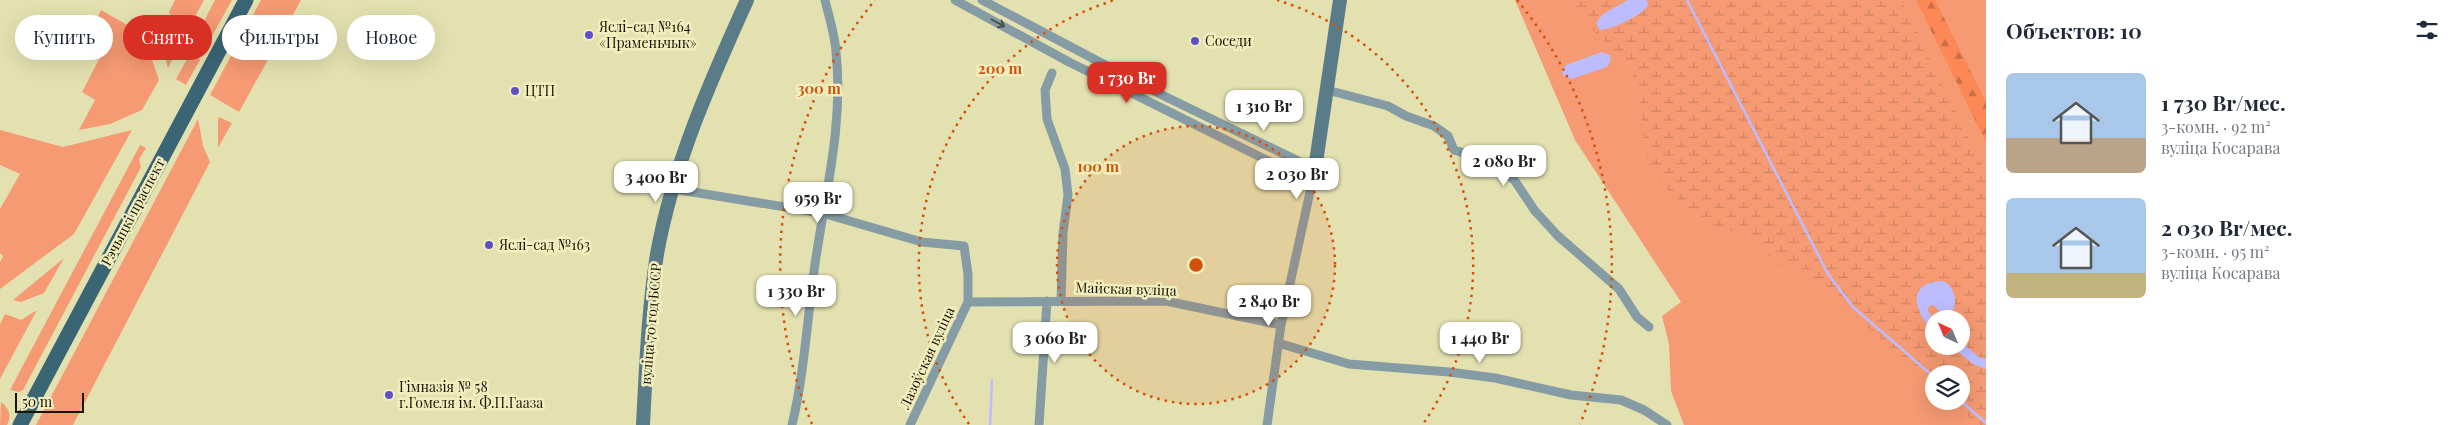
<!DOCTYPE html>
<html lang="ru">
<head>
<meta charset="utf-8">
<style>
	body { margin:0; font-family:"Playfair Display",serif; background:#f2f2f3; color:#1f2937; height:100vh; display:flex; flex-direction:column; font-size:19px; white-space:nowrap }
	* { box-sizing:border-box; margin:0 }
	p { font-size:16px; color:#747a83 }
	.icon { flex:none; width:28px; height:28px; fill:none; stroke:currentColor; stroke-width:2; stroke-linecap:round; stroke-linejoin:round }
	.map { position:relative; flex:1; overflow:hidden }
	.details { display:flex; flex-direction:column; background:#fff; width:475px }
	.details>* { flex:none }
	.banner { position:absolute; left:15px; top:15px; width:475px; height:45px; display:flex; gap:10px }
	.needle { width:32px; rotate:316deg }
	.tools { position:absolute; left:1925px; top:310px; display:grid; gap:10px }
	.tools a { display:grid; place-items:center; width:45px; height:45px; border-radius:50%; background:#fff; box-shadow:0 5px 20px #0002; font-size:25px }
	.scale { position:absolute; left:15px; bottom:12px; width:69px; box-sizing:border-box; padding-left:5px; border:2px solid #181605; border-top:0; font-size:14px; line-height:18px; white-space:nowrap; color:#181605; -webkit-text-stroke:4px #f2eebd; paint-order:stroke }
	.price { position:absolute; translate:-50% -42px; padding:0 11px; border-radius:10px; background:#fff; color:#222; font-size:16px; line-height:32px; filter:drop-shadow(0 1px 2px #0008) }
	.price::after { content:''; position:absolute; left:50%; top:30px; width:15px; height:11px; margin-left:-8px; background:inherit; clip-path:polygon(0 0,100% 0,50% 100%) }
	.price.current { background:#d93025; color:#fff }
	ul { padding:0; list-style:none }
	li { display:flex; align-items:center; gap:15px; height:125px; padding:0 20px }
	li span { display:grid; place-items:center; flex:none; width:140px; height:100px; border-radius:8px; color:#555 }
	li>.icon { margin-inline-start:auto }
	span .icon { width:60px; height:60px; fill:#fffc; stroke-width:1 }
	li b { font-size:21px }
	h2 { display:flex; justify-content:space-between; align-items:center; height:60px; padding:0 20px; font-size:21px }
	.chip { padding:0 18px; border-radius:22px; background:#fff; box-shadow:0 5px 20px #0002; font-size:18px; line-height:45px }
	.chip.current { background:#d93025; color:#fff }
	main { display:flex; flex:1; min-height:0 }
	.map>svg:first-child { display:block }
</style>
</head>
<body>
<main>
<div class="map">
<svg width="1986" height="425" viewBox="0 0 1986 425">
	<defs>
		<pattern id="forest-firs" width="22" height="20" patternUnits="userSpaceOnUse" patternTransform="scale(1.25)"><rect width="22" height="20" fill="#fc8955"/><path d="M5 1l3.5 6h-7zM16 11l3.5 6h-7z" fill="#cb6f44"/></pattern>
		<pattern id="wetland-marsh" width="20" height="14" patternUnits="userSpaceOnUse" patternTransform="scale(1.25)"><rect width="20" height="14" fill="#f59a73"/><path d="M1 5h8M5 5V1M11 12h8M15 12V8" fill="none" stroke="#d18462"/></pattern>
	</defs>
	<rect width="100%" height="100%" fill="#e4e1b0"/>
	<!-- grass -->
	<path fill="#f59a73" fill-rule="evenodd" d="M175 0H204L189 28 171 18 169 12Z
		M215 0H232L212 36 204 39 196 37Z
		M261 0H301L239 112 210 95Z
		M1515 0H1986V425H1684L1671 391 1669 344 1662 316 1681 302 1575 140ZM1934 319H1961V346H1934ZM1934 374H1961V401H1934Z
		M101 10 143 34 159 80 142 110 110 124 79 130 95 100 82 92 105 48 96 43 102 31 93 26Z
		M158 33 180 44 168 68Z
		M192 50 200 60 186 85 176 79Z
		M219 117 232 123 218 148V120Z
		M198 119 203 146 210 162 73 425H36Z
		M0 130 63 147 132 130 74 234 0 289V262L3 256 0 253V209L20 174 0 165Z
		M140 145 146 148 139 159 141 167 23 390 19 392 10 390Z
		M64 258 44 293 21 302 13 300Z
		M37 310 0 379V324L5 314 21 320Z
		M1 402C9 408 12 416 7 425H0Z"/>
	<!-- forest -->
	<path fill="url(#forest-firs)" d="M1916 0H1935L1986 102V142Z"/>
	<!-- wetland -->
	<path fill="url(#wetland-marsh)" fill-rule="evenodd" d="M1570 0H1901L1986 173V425H1978L1951 401H1961V374H1934V386L1818 284 1777 263 1750 241 1735 232 1704 222 1672 194 1659 180 1645 151 1640 97 1631 71 1609 45 1583 21ZM1934 319H1961V346H1934Z"/>
	<!-- water -->
	<path fill="#bcbcff" d="M1628 0H1647L1648 5C1643 15 1611 30 1600 30L1596 23 1603 14Z
		M1602 52 1610 55 1611 59 1607 67 1571 79 1563 76 1562 70 1566 65Z
		M1943 281C1956 286 1961 311 1945 316L1933 305 1929 306 1928 311 1934 319V332C1914 313 1905 282 1943 281Z
		M1961 342 1980 358 1986 359V369L1973 364 1951 346H1961Z"/>
	<g fill="none" stroke-linecap="round" stroke-linejoin="round">
		<!-- stream -->
		<path stroke="#bcbcff" stroke-width="2.5" d="M1687 0 1828 274 1853 307 1934 377
			M1961 401 1986 423
			M990 425 992 380"/>
		<!-- street -->
		<path stroke="#869ca5" stroke-width="9" d="M955 0 1069 62 1313 183
			M982 0 1164 96 1315 169 1281 325 1267 425
			M1052 73 1045 90 1047 119 1065 169 1068 195 1063 233 1061 301
			M1327 90 1388 106 1406 116 1434 126 1448 136 1454 150 1496 163 1515 181 1535 211 1558 236 1619 289 1637 317 1649 327
			M674 189 822 213 922 242 964 246 968 274V302L910 425
			M968 302 1166 301 1281 325
			M1278 343 1349 364 1449 372 1495 378 1571 395 1621 400 1644 410 1667 425
			M792 425C804 375 807 322 814 271 824 198 844 126 836 52 835 35 829 17 825 0
			M1039 425 1047 301"/>
		<!-- secondary -->
		<path stroke="#5a7c89" stroke-width="14" d="M1315 169 1340 0
			M643 425C646 368 648 311 657 254 673 165 710 82 747 0"/>
		<!-- primary -->
		<path stroke="#3a6575" stroke-width="15" d="M20 425 246 0"/>
	</g>
	<!-- one-way arrows -->
	<defs><path id="oneway-shaft" d="M-6 0H5M1.5-3L5.5 0L1.5 3" fill="none" stroke-width="1.6" stroke-linecap="round" stroke-linejoin="round" transform="scale(1.25)"/></defs>
	<use stroke="#4a524d" href="#oneway-shaft" transform="translate(998 23) rotate(28)"/>
	<!-- distance rings -->
	<circle cx="1196" cy="265" r="139" fill="#d3520b" fill-opacity=".12"/>
	<g fill="none" stroke="#d3520b" stroke-width="2.5" stroke-dasharray="2.5 5">
		<circle cx="1196" cy="265" r="139"/>
		<path d="M969 424A277 277 0 0 1 1115 0M1277 0A277 277 0 0 1 1423 424"/>
		<path d="M812 424A416 416 0 0 1 875 0M1517 0A416 416 0 0 1 1580 424"/>
	</g>
	<!-- markers -->
	<g fill="#5e4fc7" stroke="#f2eebd" stroke-width="2">
		<circle cx="589" cy="35" r="5"/>
		<circle cx="1195" cy="41" r="5"/>
		<circle cx="515" cy="91" r="5"/>
		<circle cx="489" cy="245" r="5"/>
		<circle cx="389" cy="395" r="5"/>
	</g>
	<g text-anchor="middle" stroke-width="5" stroke-linejoin="round" paint-order="stroke">
		<!-- poi labels -->
		<g font-size="14" fill="#181605" stroke="#f2eebd" text-anchor="start">
			<text x="599" y="32">Яслі-сад №164<tspan x="599" dy="16">«Праменьчык»</tspan></text>
			<text x="1205" y="46">Соседи</text>
			<text x="525" y="96">ЦТП</text>
			<text x="499" y="250">Яслі-сад №163</text>
			<text x="399" y="392">Гімназія № 58<tspan x="399" dy="16">г.Гомеля ім. Ф.П.Гааза</tspan></text>
		</g>
		<!-- street labels -->
		<g font-size="14" fill="#181605" stroke="#f2eebd">
			<text transform="translate(133 212) rotate(-62)" y="5">Рэчыцкі праспект</text>
			<text transform="translate(1126 289) rotate(2)" y="5">Майская вуліца</text>
			<text transform="translate(651 324) rotate(-85)" y="5">вуліца 70 год БССР</text>
			<text transform="translate(927 358) rotate(-65)" y="5">Лазоўская вуліца</text>
		</g>
	</g>
	<circle cx="1196" cy="265" r="8" fill="#d3520b" stroke="#f2eebd" stroke-width="2.5"/>
	<g font-size="15" text-anchor="middle" font-weight="bold" fill="#d3520b" stroke="#f2eebd" stroke-width="5" stroke-linejoin="round" paint-order="stroke">
		<text x="1000" y="74">200 m</text>
		<text x="819" y="94">300 m</text>
		<text x="1098" y="172">100 m</text>
	</g>
</svg>
<div class="tools">
<a><svg class="needle" viewBox="-14 -14 28 28"><path d="M0-13l5 13h-10z" fill="#e53935"/><path d="M0 13l5-13h-10z" fill="#747a83"/></svg></a>
<a><svg class="icon" aria-label="layers" viewBox="0 0 24 24"><path d="M12 4l9 5-9 5-9-5zM3 14l9 5 9-5"/></svg></a>
</div>
<div class="scale">50 m</div>
<b class="price current" style="left:1127px;top:104px">1 730 Br</b>
<b class="price" style="left:1264px;top:132px">1 310 Br</b>
<b class="price" style="left:1504px;top:187px">2 080 Br</b>
<b class="price" style="left:1297px;top:200px">2 030 Br</b>
<b class="price" style="left:656px;top:203px">3 400 Br</b>
<b class="price" style="left:818px;top:224px">959 Br</b>
<b class="price" style="left:796px;top:317px">1 330 Br</b>
<b class="price" style="left:1269px;top:327px">2 840 Br</b>
<b class="price" style="left:1055px;top:364px">3 060 Br</b>
<b class="price" style="left:1480px;top:364px">1 440 Br</b>
<div class="banner">
<a class="chip">Купить</a>
<a class="chip current">Снять</a>
<a class="chip">Фильтры</a>
<a class="chip">Новое</a>
</div>
</div>
<section class="details">
<h2>Объектов: 10<svg class="icon" aria-label="filters" viewBox="0 0 24 24"><path d="M4 7h16M4 17h16"/><circle cx="9" cy="7" r="2"/><circle cx="15" cy="17" r="2"/></svg></h2>
<ul>
<li><span style="background:linear-gradient(#a9c7e8 65%,#b9a48a 0)"><svg class="icon" aria-label="home" viewBox="0 0 24 24"><path d="M3 11l9-7 9 7M6 9v11h12V9"/></svg></span><div><b>1 730 Br/мес.</b><p>3-комн. · 92 m²</p><p>вуліца Косарава</p></div></li>
<li><span style="background:linear-gradient(#a9c7e8 75%,#c2b280 0)"><svg class="icon" aria-label="home" viewBox="0 0 24 24"><path d="M3 11l9-7 9 7M6 9v11h12V9"/></svg></span><div><b>2 030 Br/мес.</b><p>3-комн. · 95 m²</p><p>вуліца Косарава</p></div></li>
</ul>
</section>
</main>
</body>
</html>
